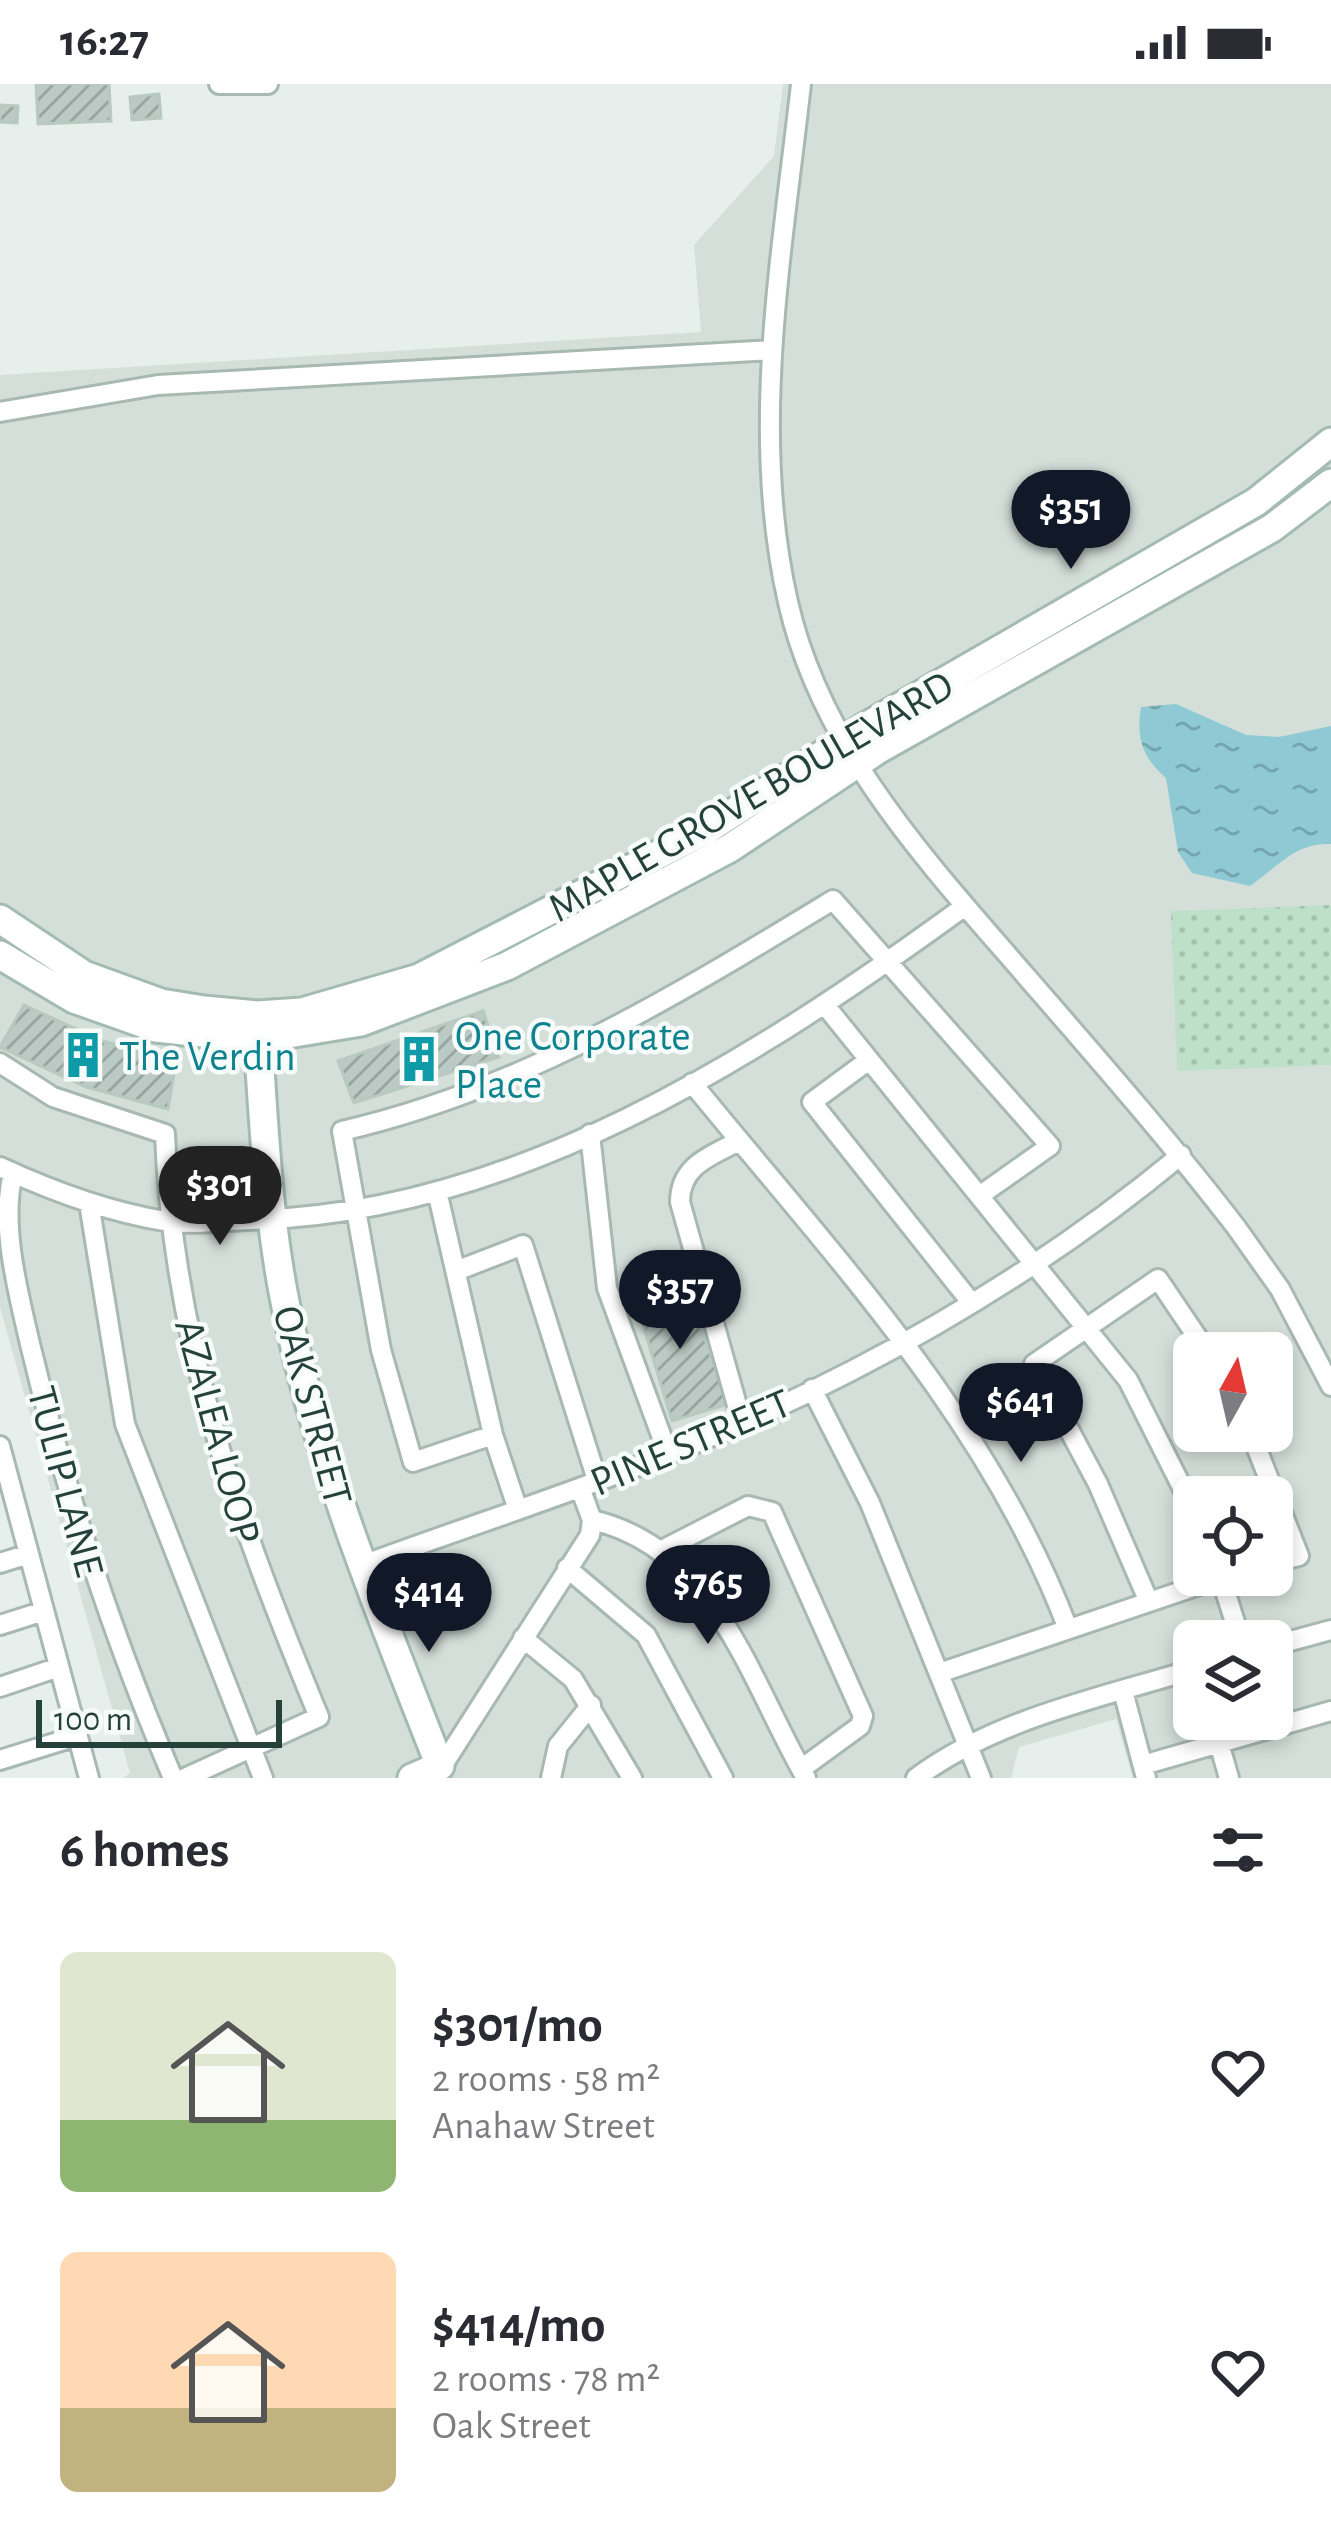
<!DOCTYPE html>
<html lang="en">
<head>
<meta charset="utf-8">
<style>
	body { margin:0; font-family:"Alegreya Sans",sans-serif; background:#f2f2f3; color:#2b2b33; height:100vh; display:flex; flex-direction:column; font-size:45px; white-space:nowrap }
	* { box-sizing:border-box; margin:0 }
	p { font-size:39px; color:#7c7c81 }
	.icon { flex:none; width:66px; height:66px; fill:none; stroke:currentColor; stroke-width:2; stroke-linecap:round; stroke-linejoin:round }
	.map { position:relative; height:1694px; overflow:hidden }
	.panel { display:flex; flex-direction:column; background:#fff; flex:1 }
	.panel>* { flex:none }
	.needle { width:78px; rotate:8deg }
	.fabs { position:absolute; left:1173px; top:1248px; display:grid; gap:24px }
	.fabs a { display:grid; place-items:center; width:120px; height:120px; border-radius:18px; background:#fff; box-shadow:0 6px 18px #0003; font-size:60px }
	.scale { position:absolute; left:36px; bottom:30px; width:246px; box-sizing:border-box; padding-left:12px; border:6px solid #24423a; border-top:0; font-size:33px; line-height:42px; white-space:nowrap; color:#24423a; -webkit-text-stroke:9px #f7fbf9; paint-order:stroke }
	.price { position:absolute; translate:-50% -102px; padding:0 27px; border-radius:42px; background:#111827; color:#fff; font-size:39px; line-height:78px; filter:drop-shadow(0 3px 6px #0008) }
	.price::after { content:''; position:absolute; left:50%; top:72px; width:36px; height:27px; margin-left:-18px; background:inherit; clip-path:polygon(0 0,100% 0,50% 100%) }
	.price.on { background:#222; color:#fff }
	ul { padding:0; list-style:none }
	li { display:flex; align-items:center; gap:36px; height:300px; padding:0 60px }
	li span { display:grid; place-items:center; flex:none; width:336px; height:240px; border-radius:18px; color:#555 }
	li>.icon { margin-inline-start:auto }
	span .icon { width:144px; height:144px; fill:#fffc; stroke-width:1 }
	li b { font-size:51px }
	h2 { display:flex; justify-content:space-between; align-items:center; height:144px; padding:0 60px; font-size:51px }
	.status { display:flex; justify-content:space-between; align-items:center; height:84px; padding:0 60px; background:#fff; direction:ltr }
	.status svg { height:33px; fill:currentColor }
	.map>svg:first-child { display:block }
</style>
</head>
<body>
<div class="status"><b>16:27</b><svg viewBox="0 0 49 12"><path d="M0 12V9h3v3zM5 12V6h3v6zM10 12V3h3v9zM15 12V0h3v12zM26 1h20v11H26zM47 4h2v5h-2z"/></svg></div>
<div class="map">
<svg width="1331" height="1694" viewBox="0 0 1331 1694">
	<defs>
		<pattern id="park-dots" width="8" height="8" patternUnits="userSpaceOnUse" patternTransform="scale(3)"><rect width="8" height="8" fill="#bfe0c8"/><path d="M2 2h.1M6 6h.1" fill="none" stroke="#a4c1ad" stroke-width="1.8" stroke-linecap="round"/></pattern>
		<pattern id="water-ripples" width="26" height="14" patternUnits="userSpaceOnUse" patternTransform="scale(3)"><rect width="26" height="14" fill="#8ec9d4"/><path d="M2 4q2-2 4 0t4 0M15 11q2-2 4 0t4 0" fill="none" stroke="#74a5ad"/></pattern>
		<pattern id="building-hatch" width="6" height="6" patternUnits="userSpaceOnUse" patternTransform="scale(3)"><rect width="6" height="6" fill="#bbcac4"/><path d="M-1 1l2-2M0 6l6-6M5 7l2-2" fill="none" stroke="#98a6a0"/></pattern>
	</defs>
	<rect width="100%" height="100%" fill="#e6efeb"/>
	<!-- built -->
	<path fill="#d4dfda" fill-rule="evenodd" d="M783 0H1331V1694H1133L1116 1635 1019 1663 1011 1694H123L130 1689 0 1223V291L701 248 694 161 774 72ZM1194 1269H1272V1347H1194ZM1194 1413H1272V1491H1194ZM1194 1557H1272V1635H1194Z"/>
	<!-- park -->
	<path fill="url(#park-dots)" d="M1331 821V981L1177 987 1171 827Z"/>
	<!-- water -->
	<path fill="url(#water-ripples)" d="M1176 620 1246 651 1279 653 1331 642V760C1295 758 1278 783 1250 802L1192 789 1178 768 1166 694C1142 673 1136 654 1141 623Z"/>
	<!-- building -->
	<path fill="url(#building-hatch)" stroke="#b8c9c2" stroke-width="3" d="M36 0H109L111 37 38 40Z
		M159 10 161 34 132 36 130 13Z
		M0 21 18 22 17 39 0 38Z
		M24 921 100 956 176 978 168 1025 86 1003 0 963Z
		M483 927 499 973 354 1019 338 977Z
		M685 1198 728 1320 672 1337 634 1211Z"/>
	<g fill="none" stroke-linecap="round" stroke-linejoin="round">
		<defs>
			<path id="street" d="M219 0H268
				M801 0C782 170 749 348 788 518 821 665 929 780 1025 891 1097 974 1169 1056 1236 1143L1280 1205 1331 1302
				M0 328 158 301 771 266
				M824 920 1128 1296 1194 1427
				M869 976 812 1018 970 1217
				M0 979 53 1013 165 1050C172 1259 240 1442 319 1633L185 1694
				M692 999C832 1171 989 1335 1068 1545
				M590 1050 607 1204 668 1370
				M739 1057C711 1072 680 1081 680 1118L742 1339
				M0 1083C52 1107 108 1128 165 1137 191 1141 221 1137 247 1136 512 1131 758 973 965 822
				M13 1089C0 1141 18 1208 30 1260 66 1410 112 1552 173 1694
				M437 1107 493 1351 517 1423
				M89 1119 125 1340 263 1694
				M456 1187 523 1161 597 1396
				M812 1305 870 1419 981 1694
				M1250 1347 1299 1472 1272 1479
				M493 1351 413 1378 381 1266 342 1047C524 1005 675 912 833 816L1050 1062 982 1110
				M0 1362 89 1694
				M592 1436C715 1464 750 1597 806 1694
				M662 1466 748 1422 772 1428 863 1632 860 1642 801 1685
				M0 1479 29 1470
				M360 1482C462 1444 567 1411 669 1370 850 1298 1031 1196 1181 1071
				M567 1484 646 1551 723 1694
				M1220 1491 1241 1557
				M1149 1518 1098 1400 1034 1280 1158 1195 1208 1269
				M0 1541 44 1527
				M523 1554 573 1595 632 1694
				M1272 1562 1331 1546
				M942 1588 1229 1491
				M0 1603 59 1583
				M1123 1607 1146 1694
				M1219 1659 1229 1694
				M0 1676 77 1652
				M1143 1681 1331 1627
				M441 1684 590 1451 592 1436 580 1404
				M551 1694 558 1662 591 1621
				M916 1694C997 1634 1100 1614 1194 1585"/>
			<path id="secondary" d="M0 835 84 891 161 919 204 926 257 931 302 928 419 894 708 745 865 643 1256 418 1331 358
				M0 871 74 915 156 944 258 955 361 938 507 882 730 764 879 665 1272 444 1331 399
				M257 942C264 1036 267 1131 286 1223 319 1383 381 1531 440 1682L412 1694"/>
		</defs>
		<!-- street casing -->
		<use href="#street" stroke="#a8b8b2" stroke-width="24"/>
		<!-- secondary casing -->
		<use href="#secondary" stroke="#a4bbb3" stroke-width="33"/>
		<!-- street -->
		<use href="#street" stroke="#fff" stroke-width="18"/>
		<!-- secondary -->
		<use href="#secondary" stroke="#fff" stroke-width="27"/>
	</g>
	<!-- icons -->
	<defs>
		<symbol id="building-bare" viewBox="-9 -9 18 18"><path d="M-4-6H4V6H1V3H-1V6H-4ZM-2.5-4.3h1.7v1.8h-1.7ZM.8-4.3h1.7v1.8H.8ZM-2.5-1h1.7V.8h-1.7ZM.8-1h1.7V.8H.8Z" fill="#0f9aa8" stroke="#f7fbf9" stroke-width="2.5" paint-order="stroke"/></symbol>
	</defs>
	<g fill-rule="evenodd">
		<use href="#building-bare" x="50" y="938" width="66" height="66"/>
		<use href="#building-bare" x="386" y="942" width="66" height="66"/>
	</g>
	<g text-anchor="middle" stroke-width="9" stroke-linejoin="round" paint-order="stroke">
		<!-- street labels -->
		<g font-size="42" fill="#24423a" stroke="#f7fbf9">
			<text transform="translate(750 711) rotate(-30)" y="15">MAPLE GROVE BOULEVARD</text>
			<text transform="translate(314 1321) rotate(75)" y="15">OAK STREET</text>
			<text transform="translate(219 1347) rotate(75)" y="15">AZALEA LOOP</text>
			<text transform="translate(690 1357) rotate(-23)" y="15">PINE STREET</text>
			<text transform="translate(67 1397) rotate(75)" y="15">TULIP LANE</text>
		</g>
		<!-- culture labels -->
		<g font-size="42" fill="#0d838f" stroke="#f7fbf9" text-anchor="start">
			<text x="455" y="966">One Corporate<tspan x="455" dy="48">Place</tspan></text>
			<text x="119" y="986">The Verdin</text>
		</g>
	</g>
</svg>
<div class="fabs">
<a><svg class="needle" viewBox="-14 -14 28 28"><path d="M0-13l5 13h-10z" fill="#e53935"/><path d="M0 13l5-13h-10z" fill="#7c7c81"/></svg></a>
<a><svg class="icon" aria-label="locate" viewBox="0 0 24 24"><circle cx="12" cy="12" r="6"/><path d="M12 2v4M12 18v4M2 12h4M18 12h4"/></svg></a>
<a><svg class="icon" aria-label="layers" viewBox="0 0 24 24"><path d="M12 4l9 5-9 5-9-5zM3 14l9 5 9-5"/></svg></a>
</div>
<div class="scale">100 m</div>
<b class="price" style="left:1071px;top:488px">$351</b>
<b class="price on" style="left:220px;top:1164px">$301</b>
<b class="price" style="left:680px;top:1268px">$357</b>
<b class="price" style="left:1021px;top:1381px">$641</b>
<b class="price" style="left:708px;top:1563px">$765</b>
<b class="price" style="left:429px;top:1571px">$414</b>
</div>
<section class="panel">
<h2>6 homes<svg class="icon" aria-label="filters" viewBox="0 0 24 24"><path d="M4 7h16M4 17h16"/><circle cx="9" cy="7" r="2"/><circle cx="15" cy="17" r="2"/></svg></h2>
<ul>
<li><span style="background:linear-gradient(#dfe7d0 70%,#8fb573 0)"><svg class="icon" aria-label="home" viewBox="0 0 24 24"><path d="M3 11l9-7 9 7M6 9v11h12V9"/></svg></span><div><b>$301/mo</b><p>2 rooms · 58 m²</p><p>Anahaw Street</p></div><svg class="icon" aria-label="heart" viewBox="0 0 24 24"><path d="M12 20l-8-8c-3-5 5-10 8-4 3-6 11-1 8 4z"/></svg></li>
<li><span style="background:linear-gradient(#ffd9b3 65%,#c2b280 0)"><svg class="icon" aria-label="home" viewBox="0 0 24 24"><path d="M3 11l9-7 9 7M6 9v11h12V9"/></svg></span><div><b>$414/mo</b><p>2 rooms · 78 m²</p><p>Oak Street</p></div><svg class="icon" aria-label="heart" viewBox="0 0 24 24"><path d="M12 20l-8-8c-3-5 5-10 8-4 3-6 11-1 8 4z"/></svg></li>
</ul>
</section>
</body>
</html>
